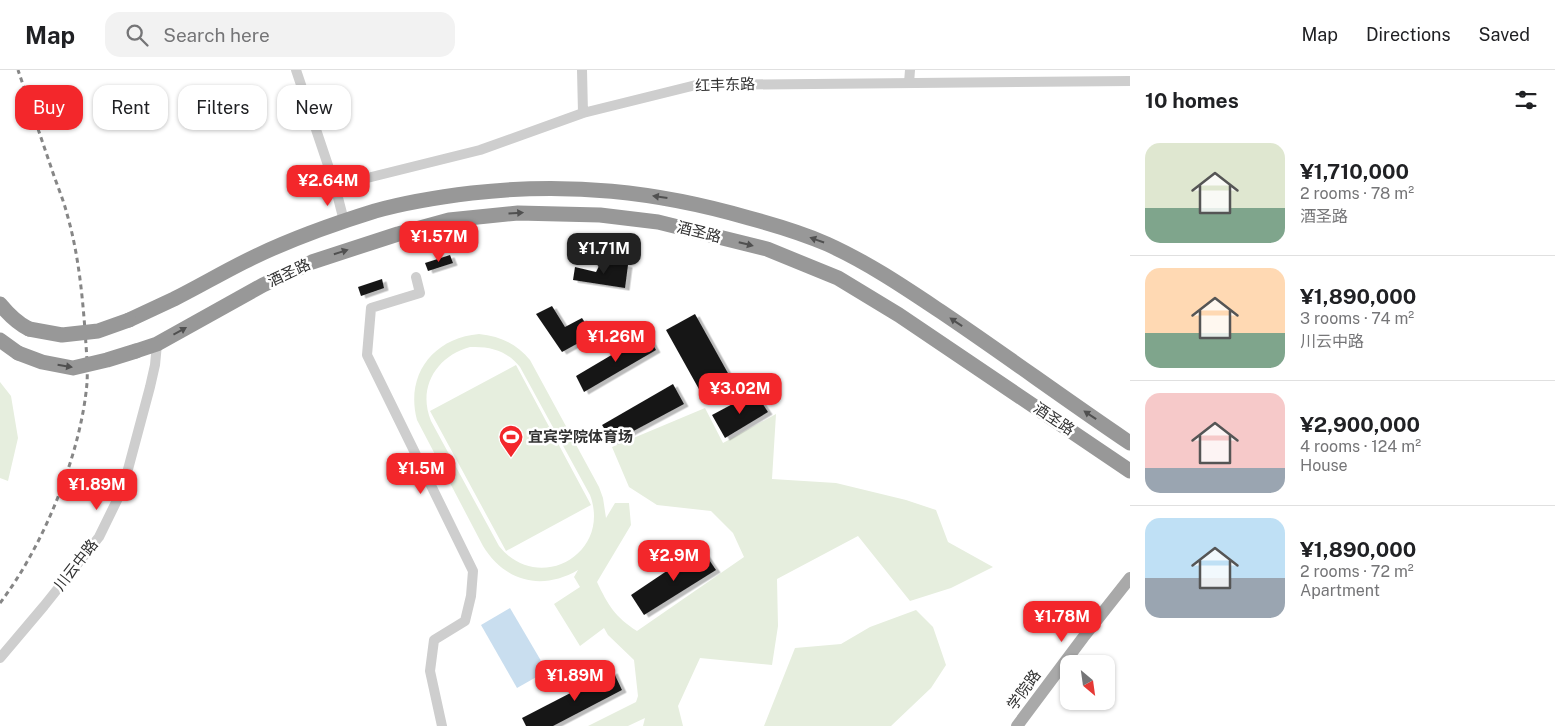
<!DOCTYPE html>
<html lang="en">
<head>
<meta charset="utf-8">
<style>
	body { margin:0; font-family:"Public Sans","Noto Sans SC",sans-serif; background:#f2f2f2; color:#202124; height:100vh; display:flex; flex-direction:column; font-size:19px; white-space:nowrap }
	* { box-sizing:border-box; margin:0 }
	p { font-size:16px; color:#757577 }
	.icon { flex:none; width:28px; height:28px; fill:none; stroke:currentColor; stroke-width:2; stroke-linecap:round; stroke-linejoin:round }
	.map { position:relative; flex:1; overflow:hidden }
	.side { display:flex; flex-direction:column; background:#fff; width:425px }
	.side>* { flex:none }
	.hud { position:absolute; left:15px; top:15px; width:475px; height:45px; display:flex; gap:10px }
	.needle { width:32px; rotate:151deg }
	.tools { position:absolute; left:1060px; top:585px; display:grid; gap:10px }
	.tools a { display:grid; place-items:center; width:55px; height:55px; border-radius:10px; background:#fff; box-shadow:0 1px 4px #0004; font-size:25px }
	.price { position:absolute; translate:-50% -42px; padding:0 11px; border-radius:10px; background:#f3272b; color:#fff; font-size:16px; line-height:32px; filter:drop-shadow(0 1px 2px #0008) }
	.price::after { content:''; position:absolute; left:50%; top:30px; width:15px; height:11px; margin-left:-8px; background:inherit; clip-path:polygon(0 0,100% 0,50% 100%) }
	.price.on { background:#222; color:#fff }
	ul { padding:0; list-style:none }
	li { display:flex; align-items:center; gap:15px; height:125px; padding:0 15px }
	li+li { border-top:1px solid #e0e0e0 }
	li span { display:grid; place-items:center; flex:none; width:140px; height:100px; border-radius:15px; color:#555 }
	li>.icon { margin-inline-start:auto }
	span .icon { width:60px; height:60px; fill:#fffc; stroke-width:1 }
	li b { font-size:21px }
	h2 { display:flex; justify-content:space-between; align-items:center; height:60px; padding:0 15px; font-size:21px }
	.pill { padding:0 18px; border-radius:15px; background:#fff; box-shadow:0 1px 4px #0004; font-size:18px; line-height:45px }
	.pill.on { background:#f3272b; color:#fff }
	header { display:flex; align-items:center; gap:30px; box-sizing:border-box; height:70px; padding:0 25px; background:#fff; border-bottom:1px solid #e0e0e0 }
	header strong { font-size:24px }
	nav { display:flex; gap:28px; margin-inline-start:auto; font-size:18px }
	.search { width:350px; height:45px; background:#f2f2f2; display:flex; align-items:center; gap:12px; box-sizing:border-box; padding:0 18px; border-radius:15px; color:#757577; font-size:19px }
	main { display:flex; flex:1; min-height:0 }
	.map>svg:first-child { display:block }
</style>
</head>
<body>
<header>
<strong>Map</strong>
<div class="search"><svg class="icon" aria-label="search" viewBox="0 0 24 24"><circle cx="10" cy="10" r="6"/><path d="M15 15l6 6"/></svg>Search here</div>
<nav><a>Map</a><a>Directions</a><a>Saved</a></nav>
</header>
<main>
<div class="map">
<svg width="1130" height="656" viewBox="0 0 1130 656">
	<defs>
		<filter id="shadow"><feDropShadow dx="4.5" dy="2.5" stdDeviation="0" flood-color="#0004"/></filter>
	</defs>
	<rect width="100%" height="100%" fill="#fff"/>
	<!-- green -->
	<path fill="#e6eede" fill-rule="evenodd" d="M479 264C500 266 517 274 530 290L599 417 603 428 606 448 615 433H629L631 455 597 512C608 535 615 547 637 561L744 487 733 463 711 441 657 435 629 417 612 377 705 338 723 373 776 344 772 409 836 413 906 430 936 440 948 472 993 497 951 518 910 531 858 466 777 509 778 556 772 595 700 588 678 636 683 656H643L645 648 628 656H588L636 632 638 626 634 590 608 565 604 558 580 576 554 534 580 517 574 507 578 500C542 521 505 512 483 476L417 350C405 305 433 268 479 264ZM470 277C491 276 507 281 520 297L590 425C612 484 538 525 499 476L431 351C417 317 437 286 470 277Z
		M516 295 591 435 506 481 430 341Z
		M0 312 11 326 18 368 8 411 0 408Z
		M916 540 933 557 946 595 931 618 891 656H764L795 578 841 574 870 557Z"/>
	<!-- water -->
	<path fill="#c9deef" d="M510 538 547 601 517 618 481 555Z"/>
	<!-- building -->
	<path fill="#181818" filter="url(#shadow)" d="M450 185 453 193 428 201 425 193Z
		M602 190 628 195 625 218 573 210 575 197 596 202Z
		M382 209 384 218 361 226 358 217Z
		M552 236 565 257 582 248 593 265 562 282 536 244Z
		M695 244 729 305 700 321 666 260Z
		M647 264 656 280 584 322 576 306Z
		M673 314 684 334 613 372 602 355Z
		M755 322 768 342 725 368 712 345Z
		M701 478 716 500 644 545 631 525Z
		M613 601 622 620 553 656H526L522 648Z"/>
	<g fill="none" stroke-linecap="round" stroke-linejoin="round">
		<!-- minor -->
		<path stroke="#cecece" stroke-width="10" d="M296 0 335 116 344 151
			M582 0 583 43
			M909 13 910 0
			M335 116 480 80 583 43 696 15 1130 11
			M416 207 420 223 371 238 367 285 473 501 471 526 465 551 434 570 430 601 442 656
			M0 588 44 536 99 467 123 418 150 317 155 295 157 274"/>
		<!-- major -->
		<path stroke="#a9a9a9" stroke-width="12" d="M1017 656 1085 565 1130 508"/>
		<!-- highway -->
		<path stroke="#989898" stroke-width="15" d="M0 234C9 245 17 253 29 259
			M129 250C144 243 159 236 174 229 200 216 225 201 252 188 291 169 333 154 375 141 407 132 439 127 472 123 568 112 656 121 749 148 775 155 802 163 827 174 867 192 904 217 940 241 1004 284 1066 330 1130 373
			M0 270 18 283
			M136 281 157 274 263 215 312 192 398 164 449 150 518 143 600 145 658 152 767 179 838 208 899 245 1130 401"/>
		<!-- rail -->
		<path stroke="#868686" stroke-width="3" stroke-dasharray="5 4" stroke-linecap="butt" d="M0 533C43 477 81 384 87 313 88 296 86 277 85 260 82 221 78 182 67 144 63 128 56 113 51 97 40 65 29 32 18 0"/>
		<!-- highway-bridge -->
		<path stroke="#989898" stroke-width="15" d="M29 259 62 265 98 261 129 250
			M18 283 42 292 73 298 107 290 136 281"/>
	</g>
	<!-- one-way arrows -->
	<defs><path id="oneway-solid" d="M-6-.8H1V-3.2L6.5 0L1 3.2V.8H-6Z" transform="scale(1.25)"/></defs>
	<g fill="#505050">
		<use href="#oneway-solid" transform="translate(660 127) rotate(-172)"/>
		<use href="#oneway-solid" transform="translate(516 143) rotate(-3)"/>
		<use href="#oneway-solid" transform="translate(817 170) rotate(-161)"/>
		<use href="#oneway-solid" transform="translate(746 174) rotate(14)"/>
		<use href="#oneway-solid" transform="translate(341 182) rotate(-18)"/>
		<use href="#oneway-solid" transform="translate(956 252) rotate(-146)"/>
		<use href="#oneway-solid" transform="translate(180 261) rotate(-29)"/>
		<use href="#oneway-solid" transform="translate(65 296) rotate(9)"/>
		<use href="#oneway-solid" transform="translate(1090 345) rotate(-146)"/>
	</g>
	<!-- icons -->
	<defs>
		<symbol id="stadium-pin" viewBox="-11 -11 22 30"><path d="M0 17L-7.5 6A9.5 9.5 0 1 1 7.5 6Z" fill="#f3272b" stroke="#fff"/><path d="M0-5a6.5 5 0 1 0 0 10a6.5 5 0 1 0 0-10ZM-3.5-1.8h7v3.6h-7Z" fill="#fff"/></symbol>
	</defs>
	<g fill-rule="evenodd">
		<use href="#stadium-pin" x="497" y="353" width="28" height="38"/>
	</g>
	<g text-anchor="middle" stroke-width="5" stroke-linejoin="round" paint-order="stroke">
		<!-- street labels -->
		<g font-size="15" fill="#313131" stroke="#fff">
			<text transform="translate(725 15) rotate(-2)" y="5">红丰东路</text>
			<text transform="translate(699 162) rotate(14)" y="5">酒圣路</text>
			<text transform="translate(289 203) rotate(-25)" y="5">酒圣路</text>
			<text transform="translate(1054 349) rotate(34)" y="5">酒圣路</text>
			<text transform="translate(76 495) rotate(-52)" y="5">川云中路</text>
			<text transform="translate(1024 620) rotate(-54)" y="5">学院路</text>
		</g>
		<!-- poi labels -->
		<g font-size="15" font-weight="bold" fill="#313131" stroke="#fff" text-anchor="start">
			<text x="528" y="372">宜宾学院体育场</text>
		</g>
	</g>
</svg>
<div class="tools">
<a><svg class="needle" viewBox="-14 -14 28 28"><path d="M0-13l5 13h-10z" fill="#e53935"/><path d="M0 13l5-13h-10z" fill="#757577"/></svg></a>
</div>
<b class="price" style="left:328px;top:137px">¥2.64M</b>
<b class="price" style="left:439px;top:193px">¥1.57M</b>
<b class="price on" style="left:604px;top:205px">¥1.71M</b>
<b class="price" style="left:616px;top:293px">¥1.26M</b>
<b class="price" style="left:740px;top:345px">¥3.02M</b>
<b class="price" style="left:421px;top:425px">¥1.5M</b>
<b class="price" style="left:97px;top:441px">¥1.89M</b>
<b class="price" style="left:674px;top:512px">¥2.9M</b>
<b class="price" style="left:1062px;top:573px">¥1.78M</b>
<b class="price" style="left:575px;top:632px">¥1.89M</b>
<div class="hud">
<a class="pill on">Buy</a>
<a class="pill">Rent</a>
<a class="pill">Filters</a>
<a class="pill">New</a>
</div>
</div>
<section class="side">
<h2>10 homes<svg class="icon" aria-label="filters" viewBox="0 0 24 24"><path d="M4 7h16M4 17h16"/><circle cx="9" cy="7" r="2"/><circle cx="15" cy="17" r="2"/></svg></h2>
<ul>
<li><span style="background:linear-gradient(#dfe7d0 65%,#7fa58c 0)"><svg class="icon" aria-label="home" viewBox="0 0 24 24"><path d="M3 11l9-7 9 7M6 9v11h12V9"/></svg></span><div><b>¥1,710,000</b><p>2 rooms · 78 m²</p><p>酒圣路</p></div></li>
<li><span style="background:linear-gradient(#ffd9b3 65%,#7fa58c 0)"><svg class="icon" aria-label="home" viewBox="0 0 24 24"><path d="M3 11l9-7 9 7M6 9v11h12V9"/></svg></span><div><b>¥1,890,000</b><p>3 rooms · 74 m²</p><p>川云中路</p></div></li>
<li><span style="background:linear-gradient(#f6c9c9 75%,#9aa5b1 0)"><svg class="icon" aria-label="home" viewBox="0 0 24 24"><path d="M3 11l9-7 9 7M6 9v11h12V9"/></svg></span><div><b>¥2,900,000</b><p>4 rooms · 124 m²</p><p>House</p></div></li>
<li><span style="background:linear-gradient(#bfe0f5 60%,#9aa5b1 0)"><svg class="icon" aria-label="home" viewBox="0 0 24 24"><path d="M3 11l9-7 9 7M6 9v11h12V9"/></svg></span><div><b>¥1,890,000</b><p>2 rooms · 72 m²</p><p>Apartment</p></div></li>
</ul>
</section>
</main>
</body>
</html>
